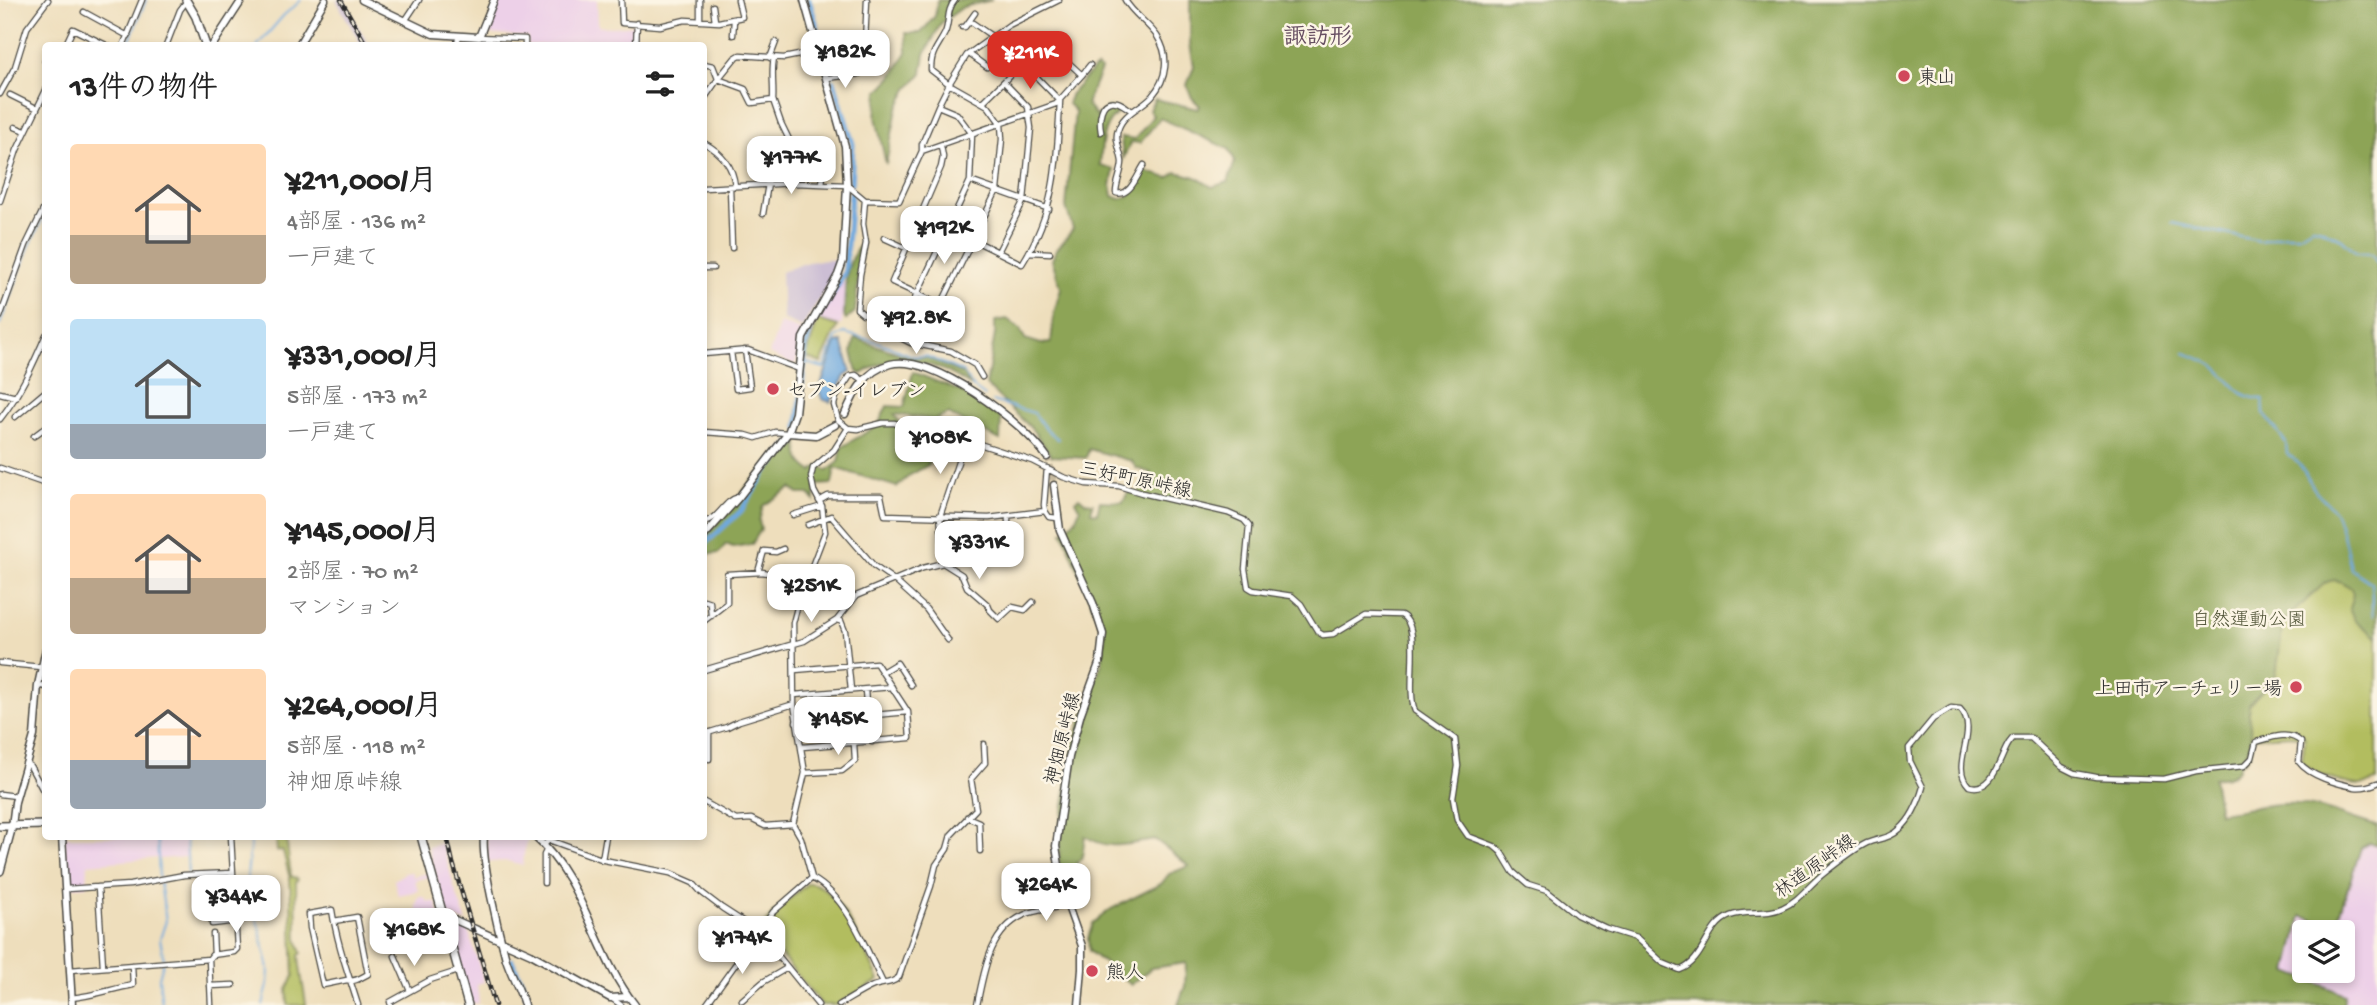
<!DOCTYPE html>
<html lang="ja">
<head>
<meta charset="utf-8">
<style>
	body { margin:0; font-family:"Gochi Hand","Klee One",sans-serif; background:#f6f6f6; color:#222; height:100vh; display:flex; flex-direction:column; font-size:26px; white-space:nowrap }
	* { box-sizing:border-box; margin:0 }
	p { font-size:23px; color:#767676 }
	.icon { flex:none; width:38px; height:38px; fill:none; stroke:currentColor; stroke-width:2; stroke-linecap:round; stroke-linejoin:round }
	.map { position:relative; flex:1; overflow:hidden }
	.panel { position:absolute; left:42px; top:42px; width:665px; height:798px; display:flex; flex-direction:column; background:#fff; border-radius:7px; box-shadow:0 4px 10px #0003 }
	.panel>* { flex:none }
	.controls { position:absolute; left:2292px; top:920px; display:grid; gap:14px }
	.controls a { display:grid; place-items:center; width:63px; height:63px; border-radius:7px; background:#fff; box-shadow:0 4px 10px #0003; font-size:35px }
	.price { position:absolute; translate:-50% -60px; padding:0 16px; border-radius:14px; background:#fff; color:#222; font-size:23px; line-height:46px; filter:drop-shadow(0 2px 4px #0008) }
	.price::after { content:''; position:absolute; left:50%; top:42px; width:21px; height:16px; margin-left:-10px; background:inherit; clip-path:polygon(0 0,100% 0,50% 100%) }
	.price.selected { background:#d93025; color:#fff }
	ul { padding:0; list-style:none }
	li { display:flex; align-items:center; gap:21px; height:175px; padding:0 28px }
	li span { display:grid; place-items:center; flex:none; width:196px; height:140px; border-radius:7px; color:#555 }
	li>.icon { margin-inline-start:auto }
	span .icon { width:84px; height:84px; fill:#fffc; stroke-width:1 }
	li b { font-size:30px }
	h2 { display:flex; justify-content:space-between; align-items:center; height:84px; padding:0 28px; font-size:30px }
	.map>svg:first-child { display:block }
</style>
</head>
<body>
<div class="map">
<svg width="2377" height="1005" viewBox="0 0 2377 1005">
	<rect width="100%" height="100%" fill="#fcf5e5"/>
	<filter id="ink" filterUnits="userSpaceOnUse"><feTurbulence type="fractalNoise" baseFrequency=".0143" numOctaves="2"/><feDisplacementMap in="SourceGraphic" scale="14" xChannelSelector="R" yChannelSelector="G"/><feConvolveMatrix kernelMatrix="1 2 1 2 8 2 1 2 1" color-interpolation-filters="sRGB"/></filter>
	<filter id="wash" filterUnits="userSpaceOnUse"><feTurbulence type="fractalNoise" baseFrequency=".00686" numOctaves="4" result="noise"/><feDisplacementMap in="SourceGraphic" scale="28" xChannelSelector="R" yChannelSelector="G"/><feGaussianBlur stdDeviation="1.57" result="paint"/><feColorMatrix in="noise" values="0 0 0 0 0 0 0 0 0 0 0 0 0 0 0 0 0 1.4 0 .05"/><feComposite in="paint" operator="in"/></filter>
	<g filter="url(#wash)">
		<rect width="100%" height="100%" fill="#eedebc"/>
		<!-- built -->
		<path fill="#edd0e8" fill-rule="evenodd" d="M500 0H597L598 26 611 27 635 25 634 45H528L527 37 485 34 493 11Z
			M841 282 845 283V289L842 324 838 326 818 320Z
			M780 323 801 330 796 363 792 364 769 354Z
			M64 837H156L157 858 88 864 87 886 68 887Z
			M158 837H185L186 857 159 859Z
			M486 837H525L528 839 524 853 523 866 508 861 488 862Z
			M442 843 454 887 467 923 449 915 445 910 428 847Z
			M2370 843 2377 845V1005H2343L2344 994 2288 973 2301 915 2335 925 2361 848ZM2305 933H2343V971H2305Z
			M412 872 413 877 428 873 429 877 415 880 418 891 398 895 394 880 405 873Z
			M419 897H424L428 902H436L446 937 430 939 427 918 418 919 416 905Z
			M456 923 468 929 484 982 477 984 479 1003 470 1004 449 925Z"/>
		<!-- industrial -->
		<path fill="#ccbed4" d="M336 0H343L369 45H361Z
			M827 260H838L837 269 802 328 783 320 781 272 808 262Z"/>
		<!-- green -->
		<path fill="#b2bd5f" stroke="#6e7445" stroke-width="2" d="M818 320 838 326 821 363 806 357Z
			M2088 517 2377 587V781C2371 783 2366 785 2360 785 2345 785 2310 773 2302 761L2305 737 2292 735 2253 737C2253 771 2230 765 2205 766Z
			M276 837H286L291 876 298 879 296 882 297 939 302 953 299 955C300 973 304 988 306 1005H288L287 989 294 976 290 879 283 851H277Z
			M808 883C838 882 867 956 879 980L836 1005H822L763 934V926L773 913Z"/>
		<!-- forest -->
		<path fill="#8da456" stroke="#5c6840" stroke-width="2" d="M938 0H992L963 7 941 23 925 54 922 73 908 89 897 109 886 164 876 117 878 92 892 77 907 52 906 33H921L935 16Z
			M1190 0H2377V638L2355 620 2349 609 2353 594 2351 588C2341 582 2336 577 2325 583L2286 619 2282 629 2276 676 2249 704C2247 727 2258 738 2242 758 2239 763 2240 764 2238 769 2234 778 2222 776 2213 778L2219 813C2245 810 2271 802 2297 804 2325 806 2350 819 2377 826V845L2370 843 2361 848 2335 926 2301 916 2288 972 2345 994 2343 1005H1178L1185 986 1186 963 1151 968 1131 985C1118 972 1103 963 1089 951L1088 938 1093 923 1111 909 1161 884 1169 874 1189 866 1156 840C1129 843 1110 852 1085 836L1082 858 1076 864 1075 874H1061L1059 861 1060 833 1071 756 1075 738 1102 662 1105 637 1063 532 1075 520 1080 509 1075 501 1079 497 1085 502 1093 503 1091 512 1097 513 1100 501 1123 502 1128 492 1137 494 1151 473 1136 468 1132 461 1089 449 1086 458 1052 456 1031 428 986 385 995 334V321L1007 319 1020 329 1025 339 1041 344 1051 343 1054 313 1061 288 1052 260 1055 252 1073 229 1066 207 1075 111 1068 104 1070 95 1093 69 1097 67 1101 70 1086 104 1096 116 1108 107 1121 110C1101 125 1102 142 1100 166L1114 169 1111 186 1113 196 1120 199 1129 196 1145 171 1168 178 1177 172 1196 177 1212 187 1228 182 1235 161 1229 149 1160 118 1140 143 1131 142 1123 159 1121 137 1135 139 1153 116 1149 110 1155 99 1198 109 1200 106 1192 98 1187 85 1194 66 1190 45Z
			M862 242 855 312 846 319 844 316C846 287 842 267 862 242Z
			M855 338 912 358 926 357 963 374 971 386C940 363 896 349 862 374L857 372 852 352Z
			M913 372 962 392 1001 418 1000 440 948 414 935 420 894 414 930 464 910 475 897 487 835 468 832 484 816 485 815 501 809 494H798L791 488 763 506 759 521 761 529 752 544 733 547 726 544 719 553 710 554 704 558V539L753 479 798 443C798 458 800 463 812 471L820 465 827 471 839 462 842 447 878 425 887 406 904 407Z"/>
		<!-- water -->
		<path fill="#6ea9df" stroke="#4c6a85" stroke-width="2" d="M842 342 851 372 845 376 830 402 822 399 819 390 836 343Z"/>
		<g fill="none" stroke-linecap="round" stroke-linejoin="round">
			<!-- stream -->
			<path stroke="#6ea9df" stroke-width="2" d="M299 2 301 0
				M127 46 146 0
				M257 46 284 15 297 4
				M2172 223 2260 241 2284 235H2299L2312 227 2319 228 2342 239 2357 253 2372 254 2377 263
				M0 324 29 247 46 212
				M2185 353C2195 357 2208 361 2217 368 2233 382 2238 399 2263 399L2264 413 2286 443 2287 454C2304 465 2303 471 2313 487 2319 498 2332 504 2337 516 2344 533 2347 551 2351 569L2371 583C2373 595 2371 605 2373 616
				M804 362 824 368 836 338 844 333 878 342 913 356H926L963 372 973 387 985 396
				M992 401 1034 413 1045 428 1058 439
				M157 836 159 877
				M186 836 188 874
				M251 836 247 877 269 969 268 985 263 1005
				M193 877 199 885
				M160 883 166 921 160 939 164 959 159 978 162 1005"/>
			<!-- canal -->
			<path stroke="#6ea9df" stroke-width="5" d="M809 0 832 74
				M834 81 853 144 851 184
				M818 316 839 284 845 270 851 193
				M798 428 806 345 810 330
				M704 545 741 511 767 470 795 439
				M512 960 525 989 529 1005"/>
		</g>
	</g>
	<g filter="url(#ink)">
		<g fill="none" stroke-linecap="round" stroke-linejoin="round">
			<!-- secondary-tunnel -->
			<path stroke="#c7ba9f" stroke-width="6" stroke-dasharray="6 3" stroke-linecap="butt" d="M1047 457 1051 467 1054 485"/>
			<defs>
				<path id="street" d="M621 0 622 23 660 26 685 20 719 22 742 17 738 0
					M1125 0C1133 14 1148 23 1157 36 1170 56 1167 79 1152 96 1141 108 1123 113 1118 130 1114 139 1121 152 1122 162 1122 172 1116 182 1116 193 1130 197 1137 176 1144 165
					M713 6 715 21
					M84 12 128 36
					M700 20V0
					M405 21 419 0
					M970 21 993 37
					M962 27H965L975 13
					M733 35 734 20
					M479 37 525 39V46
					M65 46 73 29 108 46
					M123 46 142 0
					M166 46 180 10 186 2
					M456 46 459 36
					M636 46 637 23
					M969 54 987 67
					M770 58 776 42
					M45 61 46 58
					M704 64 713 66 718 79
					M1082 75 1090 65
					M827 78 859 74 864 62 867 0
					M718 79 735 58 740 55 784 58 819 51
					M0 94 15 67 27 28 48 0
					M10 95 36 108
					M704 99 718 79 745 89 752 103 773 100 781 123 799 160 795 183
					M773 100C774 86 771 71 774 58
					M15 127 25 131
					M1101 132C1099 121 1099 98 1117 102 1121 103 1128 108 1132 111
					M704 143C721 152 733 166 735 186
					M791 144 805 143
					M941 146 943 157 941 167 892 282 941 305 997 190 1002 139 1001 124 988 106 949 84 931 70C931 51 937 49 945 33 950 21 946 11 955 0
					M922 151 1056 104 1082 75 1045 41 984 101
					M763 159 768 184 763 214
					M970 181 1049 209
					M822 184 826 151
					M730 187 732 248
					M704 188 795 183 847 185 865 200 899 201 922 151V144L938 106 949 84 967 55 1009 25 1059 0
					M865 200 863 224 866 243 860 275 857 309 863 314 878 313 904 322 970 181 972 134 957 114 938 106
					M0 201 17 150 46 90
					M921 214 1022 264C1056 210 1057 162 1060 101L1023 63
					M884 238 906 248
					M998 252 1024 200 1031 128 1028 107 1004 82
					M1030 252 1050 253
					M704 268H713
					M0 317 26 245 46 204
					M894 319 891 333 911 343 951 351 975 365 982 377
					M731 352 736 389 750 387 745 350
					M704 354 748 350 799 369
					M863 380 856 375 850 376 836 397 834 405 838 420 848 428 858 429 883 423H894L961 438 1032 461 1063 477 1086 484 1119 486 1142 493 1228 513 1244 520 1249 526 1245 569 1248 587 1253 590 1292 596 1301 604 1318 632 1323 635 1333 634 1366 614 1401 615C1423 625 1405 688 1415 711L1455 739 1458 766 1453 798 1457 820 1468 836 1494 846 1501 852 1513 872 1528 885 1547 891 1577 915 1607 929 1636 938 1663 963 1680 970C1705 961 1706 925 1730 916 1746 909 1766 916 1782 908 1799 901 1809 885 1823 874 1833 866 1856 848 1867 843 1879 838 1890 839 1900 829 1911 819 1919 801 1923 787L1910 761 1909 748 1933 719 1951 708 1960 709C1981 731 1948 765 1969 786 1994 793 1999 758 2009 743L2013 738H2031L2062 767 2074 773 2096 777 2164 779 2196 771 2244 766 2252 758 2256 742C2270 738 2289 730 2301 742L2299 762C2309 776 2338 784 2355 787 2362 788 2370 786 2377 783
					M0 393 16 397
					M15 417 46 391
					M0 419C20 394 33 365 46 335
					M848 428 834 450 813 468 811 477 814 491 822 506 825 532 799 600 793 623 794 704 805 773 793 824 801 838 812 878C848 898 865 947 883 983
					M704 432 746 435 756 438 775 432 787 433
					M34 436 46 427
					M0 468 46 484
					M1047 468 1044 505 1045 511 1049 517 1058 518
					M819 501 828 496H881L885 515 989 518 1045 511
					M793 515 822 506
					M704 522C720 519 723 501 739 497
					M808 525 831 516 874 566 894 580 926 609 948 640
					M944 561 963 547 972 543 1004 536 1008 528V517
					M944 562 940 516 960 456 961 438
					M758 572 764 551 776 552 783 549
					M704 600 710 602 711 616
					M837 620 841 621 845 631 851 690
					M704 621 727 603V574L762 572 780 575H809
					M0 663 41 667
					M704 670 804 641 837 620 856 596 923 568 943 563 962 575 967 587 988 605 990 610 999 619 1012 607 1025 610 1033 602
					M795 670 876 663 908 712 910 738 802 747
					M882 672 897 663 911 685
					M38 685 46 687
					M865 690 867 715
					M794 695 892 687
					M870 715 872 742
					M796 722 908 712
					M704 734 727 727 739 721 794 704
					M709 734V759
					M26 764 30 766 46 796
					M805 773 842 771 855 761 854 743
					M0 794 16 796
					M704 802 736 820 751 819 765 826 793 824
					M967 817 979 822 980 851
					M544 845 549 840 604 860 670 873 693 883 701 892 722 908 759 932 818 1005
					M602 860 606 836
					M544 883V855L547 849
					M98 887 103 966
					M66 889 130 885 184 875 233 873
					M334 921 357 917 368 974C362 977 354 983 347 980L323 985 310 928 309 914 332 910C337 943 348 973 358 1005
					M212 924C228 923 240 919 256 917
					M213 934 214 955
					M395 956 410 991
					M209 959 211 1005
					M70 970 209 959 212 955 234 952 237 949 231 836
					M210 986 233 985
					M71 998C93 996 112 989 133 985L132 965
					M611 998 621 1005
					M742 1000 763 982 787 968
					M391 1005 390 1002 430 980 458 971
					M706 1005 773 912 812 878
					M839 1005C850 999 860 992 871 987 882 982 891 985 899 977L931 886 936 865 947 849 951 835 976 809 971 779 985 763 984 744
					M977 1005C984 972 989 931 1024 915 1037 909 1053 909 1067 905"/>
				<path id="secondary" d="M362 0 433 34 479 37 494 0
					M212 46 242 0
					M298 46 325 0
					M845 414C855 391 865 371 890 364 932 352 1025 424 1047 457
					M788 433 816 435 835 425
					M1054 485 1060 530 1093 603 1103 634 1100 661 1081 713 1069 757 1056 846 1063 892 1082 946V969L1079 1005
					M704 536 739 497 788 433 795 413 803 338 838 275 843 261 847 185 845 146 804 0
					M12 826 15 802 34 736 38 685 46 649
					M62 836 72 1005
					M484 836C481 861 499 933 506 959 511 975 520 989 524 1005
					M534 836C585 880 594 954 635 1005
					M444 915 531 954 610 998 628 997"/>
				<path id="primary" d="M186 0 196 17 206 46
					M0 826 46 825
					M421 836 468 1005
					M0 871 12 826"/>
			</defs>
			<!-- street casing -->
			<use href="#street" stroke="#484641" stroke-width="7"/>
			<!-- secondary casing -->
			<use href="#secondary" stroke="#484641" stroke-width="9"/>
			<!-- primary casing -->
			<use href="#primary" stroke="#484641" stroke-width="10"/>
			<!-- street -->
			<use href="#street" stroke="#fff" stroke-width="4.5"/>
			<!-- secondary -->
			<use href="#secondary" stroke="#fff" stroke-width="6"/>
			<!-- primary -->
			<use href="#primary" stroke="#fff" stroke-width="7"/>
			<defs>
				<path id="rail" d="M341 0 367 46
					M447 836 453 863 495 1005"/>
			</defs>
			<!-- rail casing -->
			<use href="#rail" stroke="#2b2b2b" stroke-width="4.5"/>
			<!-- rail -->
			<use href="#rail" stroke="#fcf5e5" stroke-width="2" stroke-dasharray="5" stroke-linecap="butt"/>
		</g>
	</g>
	<!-- markers -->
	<g fill="#d1495b" stroke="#fcf5e5" stroke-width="2.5">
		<circle cx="1904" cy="76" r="7"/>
		<circle cx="773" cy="389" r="7"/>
		<circle cx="2296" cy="687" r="7"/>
		<circle cx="1092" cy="971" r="7"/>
	</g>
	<g text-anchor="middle" stroke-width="5" stroke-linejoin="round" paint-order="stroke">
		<!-- poi labels -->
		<g font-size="19" fill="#2b2b2b" stroke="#fcf5e5" text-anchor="start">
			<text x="1918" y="83">東山</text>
			<text x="787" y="396">セブン-イレブン</text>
			<text x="2282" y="694" text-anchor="end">上田市アーチェリー場</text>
			<text x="1106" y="978">熊人</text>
		</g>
		<!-- street labels -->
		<g font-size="19" fill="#2b2b2b" stroke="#fcf5e5">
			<text transform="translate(1136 478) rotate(12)" y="7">三好町原峠線</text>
			<text transform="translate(1061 738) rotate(-76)" y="7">神畑原峠線</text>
			<text transform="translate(1814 865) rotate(-36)" y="7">林道原峠線</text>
		</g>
		<!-- park labels -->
		<g font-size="19" fill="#54573b" stroke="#fcf5e5">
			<text x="2249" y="625">自然運動公園</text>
		</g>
		<!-- quarter labels -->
		<g font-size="23" font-weight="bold" fill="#685063" stroke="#fcf5e5">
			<text x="1318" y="43">諏訪形</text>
		</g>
	</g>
</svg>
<div class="controls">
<a><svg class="icon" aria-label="layers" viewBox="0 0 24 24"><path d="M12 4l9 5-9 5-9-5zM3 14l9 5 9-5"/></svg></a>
</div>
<b class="price" style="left:845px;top:90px">¥182K</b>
<b class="price selected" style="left:1030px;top:91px">¥211K</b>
<b class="price" style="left:791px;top:196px">¥177K</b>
<b class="price" style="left:944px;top:266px">¥192K</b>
<b class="price" style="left:916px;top:356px">¥92.8K</b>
<b class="price" style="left:940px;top:476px">¥108K</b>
<b class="price" style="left:979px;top:581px">¥331K</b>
<b class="price" style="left:811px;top:624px">¥251K</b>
<b class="price" style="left:838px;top:757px">¥145K</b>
<b class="price" style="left:1046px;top:923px">¥264K</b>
<b class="price" style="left:236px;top:935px">¥344K</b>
<b class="price" style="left:414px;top:968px">¥168K</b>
<b class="price" style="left:742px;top:976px">¥174K</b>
<section class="panel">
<h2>13件の物件<svg class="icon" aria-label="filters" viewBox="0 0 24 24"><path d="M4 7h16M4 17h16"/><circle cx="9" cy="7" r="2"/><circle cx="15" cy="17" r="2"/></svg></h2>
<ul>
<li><span style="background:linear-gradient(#ffd9b3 65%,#b9a48a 0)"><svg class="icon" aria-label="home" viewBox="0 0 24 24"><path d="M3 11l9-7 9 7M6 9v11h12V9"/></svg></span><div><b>¥211,000/月</b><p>4部屋 · 136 m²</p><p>一戸建て</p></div></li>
<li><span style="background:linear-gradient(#bfe0f5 75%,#9aa5b1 0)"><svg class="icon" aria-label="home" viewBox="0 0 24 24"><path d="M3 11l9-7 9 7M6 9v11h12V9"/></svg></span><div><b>¥331,000/月</b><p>5部屋 · 173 m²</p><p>一戸建て</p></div></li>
<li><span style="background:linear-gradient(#ffd9b3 60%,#b9a48a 0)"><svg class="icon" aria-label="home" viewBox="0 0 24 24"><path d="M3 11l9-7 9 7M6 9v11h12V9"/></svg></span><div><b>¥145,000/月</b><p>2部屋 · 70 m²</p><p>マンション</p></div></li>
<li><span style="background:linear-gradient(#ffd9b3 65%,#9aa5b1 0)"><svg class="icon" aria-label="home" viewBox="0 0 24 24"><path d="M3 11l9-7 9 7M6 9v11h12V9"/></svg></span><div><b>¥264,000/月</b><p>5部屋 · 118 m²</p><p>神畑原峠線</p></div></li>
</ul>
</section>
</div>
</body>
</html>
